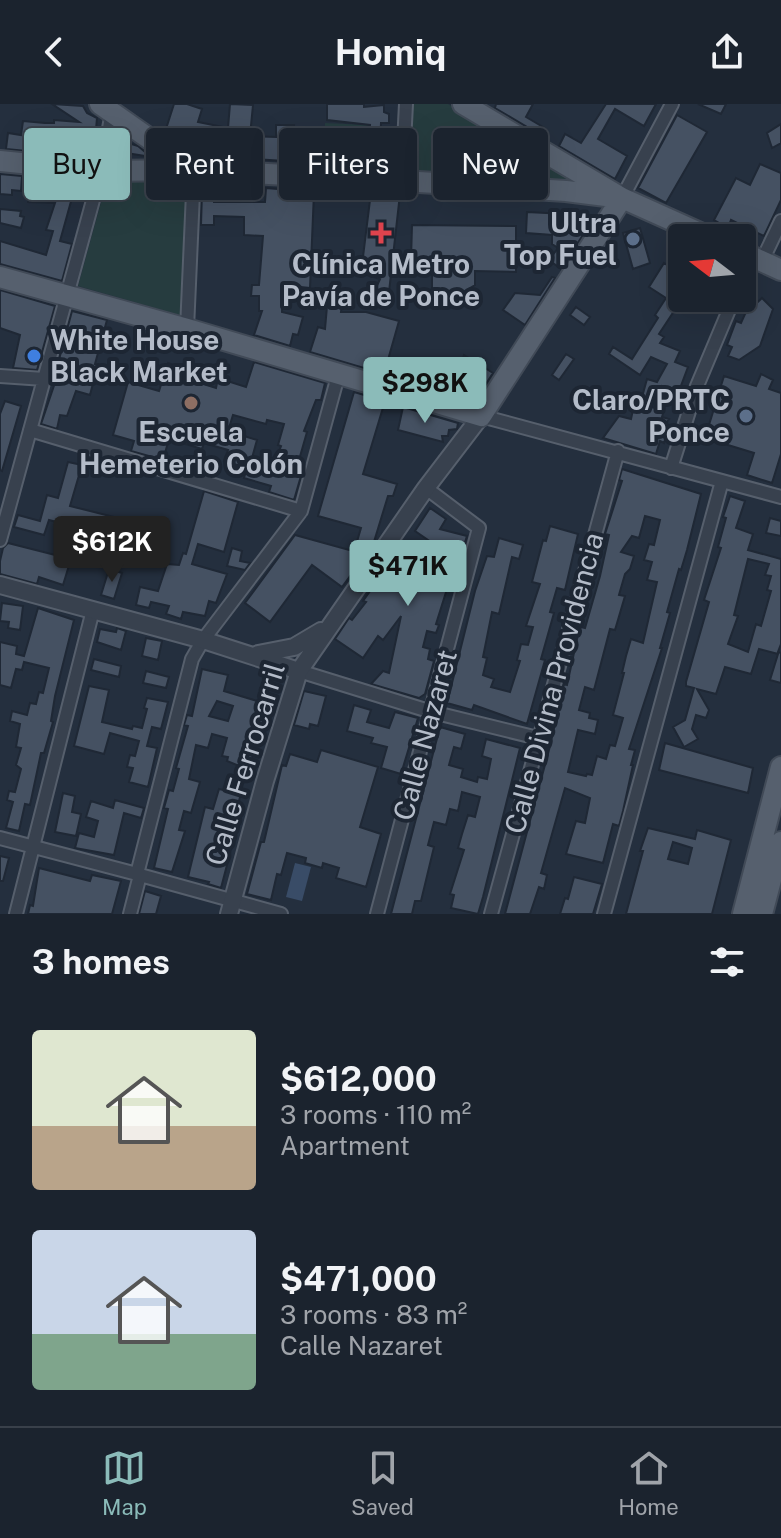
<!DOCTYPE html>
<html lang="en">
<head>
<meta charset="utf-8">
<style>
	body { margin:0; font-family:"Public Sans",sans-serif; background:#282f3a; color:#f1f3f6; height:100vh; display:flex; flex-direction:column; font-size:30px; white-space:nowrap }
	* { box-sizing:border-box; margin:0 }
	p { font-size:26px; color:#a0a4aa }
	.icon { flex:none; width:44px; height:44px; fill:none; stroke:currentColor; stroke-width:2; stroke-linecap:round; stroke-linejoin:round }
	.map { position:relative; height:810px; overflow:hidden }
	.side { display:flex; flex-direction:column; background:#1b232e; flex:1 }
	.side>* { flex:none }
	.guide { position:absolute; left:24px; top:24px; width:734px; height:72px; display:flex; gap:16px }
	.needle { width:52px; rotate:286deg }
	.buttons { position:absolute; left:668px; top:120px; display:grid; gap:16px }
	.buttons a { display:grid; place-items:center; width:88px; height:88px; border-radius:8px; background:#1b232e; box-shadow:0 8px 32px #0002,0 0 0 2px #39404a; font-size:40px }
	.price { position:absolute; translate:-50% -68px; padding:0 18px; border-radius:8px; background:#8bbbb9; color:#111; font-size:26px; line-height:52px; filter:drop-shadow(0 2px 4px #0008) }
	.price::after { content:''; position:absolute; left:50%; top:48px; width:24px; height:18px; margin-left:-12px; background:inherit; clip-path:polygon(0 0,100% 0,50% 100%) }
	.price.selected { background:#222; color:#fff }
	ul { padding:0; list-style:none }
	li { display:flex; align-items:center; gap:24px; height:200px; padding:0 32px }
	li span { display:grid; place-items:center; flex:none; width:224px; height:160px; border-radius:8px; color:#555 }
	li>.icon { margin-inline-start:auto }
	span .icon { width:96px; height:96px; fill:#fffc; stroke-width:1 }
	li b { font-size:34px }
	h2 { display:flex; justify-content:space-between; align-items:center; height:96px; padding:0 32px; font-size:34px }
	.chip { padding:0 28px; border-radius:8px; background:#1b232e; box-shadow:0 8px 32px #0002,0 0 0 2px #39404a; font-size:28px; line-height:72px }
	.chip.selected { background:#8bbbb9; color:#111 }
	header { display:flex; justify-content:space-between; align-items:center; height:104px; padding:0 32px; background:#1b232e; font-size:36px; font-weight:700 }
	.tab-bar { display:flex; justify-content:space-around; align-items:center; height:112px; border-top:2px solid #39404a; background:#1b232e; font-size:22px; color:#a0a4aa }
	.tab-bar a { display:grid; justify-items:center; gap:4px }
	.tab-bar .selected { color:#8bbbb9 }
	.map>svg:first-child { display:block }
</style>
</head>
<body>
<header><svg class="icon" aria-label="back" viewBox="0 0 24 24"><path d="M15 5l-7 7 7 7"/></svg>Homiq<svg class="icon" aria-label="share" viewBox="0 0 24 24"><path d="M12 15V3M7 8l5-5 5 5M5 13v7h14v-7"/></svg></header>
<div class="map">
<svg width="781" height="810" viewBox="0 0 781 810">
	<rect width="100%" height="100%" fill="#242f3e"/>
	<!-- green -->
	<path fill="#263c3f" d="M411 0H448L571 69 568 76 408 70Z
		M325 19 368 21 367 42 324 40Z
		M108 73 189 76 183 212 78 182Z"/>
	<!-- water -->
	<path fill="#394c67" d="M295 759 311 763 302 797 286 793Z"/>
	<!-- building -->
	<path fill="#455162" stroke="#1f2835" stroke-width="2" fill-rule="evenodd" d="M52 0 83 2 87 9 97 14 95 37H89L88 53 6 45 8 29 21 31 23 17 45 19H54V16L79 18Z
		M174 0H187L202 5 198 18 228 24 230 0 253 1 250 32 276 33V21H294L293 34 307 35V43H362L361 62 225 53 226 51 195 45 196 38 165 28Z
		M327 0H364V3L384 1V8L389 10V19H381L380 41H369L370 21 327 16Z
		M496 0H533L526 13 543 23 539 30 495 4Z
		M606 0H656L644 22 615 5 598 35 627 52 615 75 559 42 565 30 581 39Z
		M698 0H726L721 10Z
		M677 11 707 28 666 99 638 84Z
		M781 20V39L772 44 767 29Z
		M117 28 128 36V39L138 42 151 53 126 49V54H113Z
		M502 38 525 52 521 69 513 67 492 69Z
		M760 60 781 69V96L764 132 731 116 728 124 714 116 736 74 750 81Z
		M0 70 22 72 21 87 12 86V91L0 90Z
		M52 83H63L64 88 75 83 60 137 72 140 62 177 0 160V137L46 151 53 127 46 126 55 99 28 98V84L52 85Z
		M266 84 314 88 310 184 283 181 282 208 303 213 298 231 293 230 290 242 254 231 262 207H259V192H251L252 181H259L263 132 244 131V113L214 112V121H201L202 87H214V98H265Z
		M371 88 400 90 389 188 375 186 380 175 361 169Z
		M0 105 21 107 20 112 24 113 21 124 0 119Z
		M527 108 585 111 590 120 561 165 549 156 558 144 552 140V131L526 129Z
		M412 121 516 122V168L475 167V181L455 193H432V156H411Z
		M640 124 650 159 633 165 623 129Z
		M664 159 676 167 682 159V195L659 230 664 233 660 239 680 247 675 258 688 263 679 287 662 282 660 288 655 286 651 303 664 306 662 313 669 315 662 325 668 327 664 339 660 337 656 350 603 334 619 312 631 315 636 292 642 293 647 275 657 278 667 260 651 253 640 271 609 250 613 243 632 255 658 214 655 211 666 194 649 183Z
		M552 173 555 174 525 221 503 206 515 189 540 191Z
		M0 186 55 202 37 266 13 264 20 231 0 224Z
		M328 191 343 192 341 208H366L399 217 384 270 310 248 318 223 325 225Z
		M762 194 773 205 760 242 739 256 728 252 732 243 727 241 736 217 741 219 745 210Z
		M576 203 590 213 584 221 570 211Z
		M72 207 107 216 95 260H98L90 291 76 287 67 312 60 311 57 325 41 320 60 264 57 263Z
		M566 250 574 255 559 276 552 271Z
		M464 251 493 269 475 297 451 290Z
		M254 258 325 279 321 296H316L304 327 307 328 297 363 303 365 294 396 269 388 271 382 244 374 247 364 224 357 228 346 204 339 202 345 169 335 163 356 131 347 134 337 113 331 128 278 159 287 168 259 183 264 181 273 216 284 218 274 246 283ZM233 311 266 320 267 316 284 320 278 341 281 342 274 361 252 354 257 336 228 327Z
		M761 270 773 276 769 285 781 289V350L772 379 747 371 754 349 705 334 724 272 756 282Z
		M354 288 385 297 363 370 397 380 393 392H388L373 441 342 483 312 461 270 518 245 499 295 431 349 446 356 441 361 424 318 412Z
		M5 297 21 302 2 367 0 366V310Z
		M403 303 458 319 457 325 449 326 448 332H442L443 338 398 326Z
		M68 358 82 361 70 402 146 421 140 445 67 427 68 421 49 416 44 431 14 423 18 411 40 417 47 391 58 394Z
		M622 365 701 390 687 446 681 466 679 465 667 508 670 509 660 544H662L631 639 629 645 635 646 631 661H633L623 707 619 722 613 720 603 759 566 750 576 717 585 719 590 694 565 684 541 769 547 771 544 785 539 783 530 810H505L550 642 564 580 567 581 577 535 581 523 585 524 600 472 609 431 605 430 622 377 619 376ZM645 412 660 416 654 441 649 440 644 456 652 458 647 476 657 478 643 539 631 535 626 552 622 569H624L613 611 623 614 615 642 610 641 606 655 597 652 592 671 587 670 586 672 568 668 578 626 595 630 598 616 589 614 590 609 579 606 585 583 594 586 610 525 615 526 625 492 619 491 625 470 630 465 634 452 621 448 632 432 639 434Z
		M204 387 238 398 224 448 198 440 192 460 227 470 216 499 209 497 205 512 183 508 181 515 166 510 169 502 151 498 149 504 136 501 140 483 158 487 167 460 179 461 183 449 186 450Z
		M730 392 745 397 736 424 753 430 748 446 781 455V540L778 548 781 549V579L770 576 778 550 759 545 751 570 725 563 716 590 697 585 709 606 706 614 696 611 692 625 698 635 684 643 673 623 685 616 694 584 686 582V578L709 498 704 496 721 444 718 443 726 414 723 413ZM748 455 769 460 765 471 771 472 767 486 771 487 761 522 756 520 748 548 728 540 738 512 734 511Z
		M430 404 446 415 440 425 467 432 450 486 447 485 436 520 439 521 436 529 427 527 423 543 430 545 428 555 434 557 425 590 419 594 371 580 383 567 389 569 401 512 383 536 378 532 363 554 335 535 349 514 352 516 366 498 363 497 375 480 373 479 405 440 433 460 438 443 415 427Z
		M770 414 781 417V432L766 429Z
		M550 422 578 430 565 486 557 484 550 508 554 509 541 555 545 556 527 620 474 601 472 606 447 599 475 487 487 452 494 453 499 434 523 441 519 455 512 453 499 510 492 508 483 553 487 554 483 571 494 575 491 583 510 588 520 557 517 556 521 540 528 541 533 523 526 522 540 480 532 478 543 436 546 437Z
		M8 439 71 455 63 481 39 473 37 480 0 470V457L3 444Z
		M232 444 242 447 240 457 250 459 245 466 227 462Z
		M109 465 122 469 114 495 101 491Z
		M2 499 23 502 20 526 8 524 9 518 0 517Z
		M38 504 74 516 55 592 51 617 53 618 44 649H41L30 701 25 700 19 727 6 724 13 698 7 696 9 687 15 688 21 665 16 661 21 644 16 643 20 620 10 617 12 607 27 611 30 599 36 600 39 588 43 589 49 564 24 558 22 566 16 565 11 584 0 581V538L17 542 16 550 24 552Z
		M117 524 126 527 121 546 97 538 100 525 116 528Z
		M146 534 162 537 158 556 142 552Z
		M94 555 121 562 119 573 91 566Z
		M202 565 228 571 224 587 264 599 262 607 268 609 265 621 261 620 249 666 227 657 228 653 222 652 227 634 212 630 208 644 196 641 189 675 200 678 191 709 184 707 179 726 185 727 172 768 154 764 168 705 164 704 169 686 173 687 179 665 176 664 188 622 184 621 187 611 192 612ZM217 597 233 602 228 617 209 612Z
		M146 567 169 573 166 584 143 579Z
		M89 582 109 586 102 618 132 625 133 622 142 624 147 605 144 604 147 594 168 598 161 625 152 623 147 642 157 644 148 683 129 678 133 664 127 663 130 651 135 652 139 637 110 629 104 650 74 642Z
		M304 587 326 592 318 622 310 620 309 625 294 621Z
		M354 601 371 606 367 618 389 624 395 608 418 614 401 670 381 664 387 643 371 639 373 634 347 627Z
		M440 623 465 630 461 645 454 643 449 661 463 665 461 673 477 678 478 673 487 675 491 655 482 652 486 635 520 644 483 793 478 810 451 804 454 791 450 790 464 746 458 744 462 730 468 711 475 713 480 693 462 688 458 707 450 705 446 721 434 718 428 741 434 743 421 797H415L412 810H391Z
		M665 639 753 664 748 689 659 666Z
		M321 646 378 663 360 723 381 730 366 783 336 774 339 764 323 759 322 764 305 759 306 754 287 749 281 771 277 770 271 796 247 790 261 738H264L282 661 286 662 290 650 317 658Z
		M219 685 241 690 235 710 240 711 221 784 208 780 209 778 188 773 205 703 213 705Z
		M63 689 75 692 72 708 81 710 76 732 55 728Z
		M115 696 144 704 141 714 124 709 114 751 75 744 79 729 94 733 98 717 86 713 91 697 113 704Z
		M648 724 695 735 697 726 731 736 712 810H626L643 747H640ZM673 738 692 744 688 760 668 755Z
		M0 752 9 754 3 777H0Z
		M39 764 90 777 92 771 121 777 112 810H28L30 801 33 802Z
		M574 773 602 780 593 810H560L565 794 568 795Z
		M145 787 161 792 156 810H139Z"/>
	<g fill="none" stroke-linecap="round" stroke-linejoin="round">
		<defs>
			<path id="minor" d="M402 77 406 0
				M622 94 672 0
				M762 157 781 117
				M742 176 752 152
				M187 225 194 66
				M0 272 44 275
				M481 312 781 393
				M30 326 301 407
				M671 364 697 282 734 194
				M0 436 101 67 113 3
				M299 567 432 608 538 634
				M0 734 137 770
				M140 771 281 810
				M16 810 93 506
				M130 810 140 771 137 770 192 555 203 536 301 407 338 272
				M377 810 479 424 426 384
				M491 810 618 347
				M604 810 722 377"/>
			<path id="tertiary" d="M0 481 203 536 299 567
				M258 550 294 543 321 527
				M229 810 265 677 299 567 426 384 481 312"/>
			<path id="primary" d="M100 0 194 66
				M463 0 622 94 711 134
				M0 57 101 67 194 66 402 77 566 87 622 94
				M742 148 781 166
				M0 173 187 225 481 312 622 94
				M743 810 781 663
				M762 810 781 738"/>
		</defs>
		<!-- minor casing -->
		<use href="#minor" stroke="#565f6c" stroke-width="16"/>
		<!-- tertiary casing -->
		<use href="#tertiary" stroke="#565f6c" stroke-width="20"/>
		<!-- primary casing -->
		<use href="#primary" stroke="#414a57" stroke-width="24"/>
		<!-- minor -->
		<use href="#minor" stroke="#38414e" stroke-width="12"/>
		<!-- tertiary -->
		<use href="#tertiary" stroke="#38414e" stroke-width="16"/>
		<!-- primary -->
		<use href="#primary" stroke="#56606e" stroke-width="20"/>
	</g>
	<!-- markers -->
	<path fill="#e0444e" stroke="#1d2633" stroke-width="3" d="M377 117h8v8h8v8h-8v8h-8v-8h-8v-8h8z"/>
	<g fill="#5c6f8a" stroke="#1d2633" stroke-width="3">
		<circle cx="633" cy="135" r="8"/>
		<circle cx="746" cy="312" r="8"/>
	</g>
	<circle fill="#3f7fe0" stroke="#1d2633" stroke-width="3" cx="34" cy="252" r="8"/>
	<circle fill="#8d6e63" stroke="#1d2633" stroke-width="3" cx="191" cy="299" r="8"/>
	<g text-anchor="middle" stroke-width="8" stroke-linejoin="round" paint-order="stroke">
		<!-- poi labels -->
		<g font-size="28" font-weight="bold" fill="#b4bcc9" stroke="#1d2633" text-anchor="end">
			<text x="617" y="129">Ultra<tspan x="617" dy="32">Top Fuel</tspan></text>
			<text x="381" y="170" text-anchor="middle">Clínica Metro<tspan x="381" dy="32">Pavía de Ponce</tspan></text>
			<text x="50" y="246" text-anchor="start">White House<tspan x="50" dy="32">Black Market</tspan></text>
			<text x="730" y="306">Claro/PRTC<tspan x="730" dy="32">Ponce</tspan></text>
			<text x="191" y="338" text-anchor="middle">Escuela<tspan x="191" dy="32">Hemeterio Colón</tspan></text>
		</g>
		<!-- street labels -->
		<g font-size="28" fill="#b4bcc9" stroke="#1d2633">
			<text transform="translate(554 579) rotate(-75)" y="10">Calle Divina Providencia</text>
			<text transform="translate(425 631) rotate(-75)" y="10">Calle Nazaret</text>
			<text transform="translate(245 660) rotate(-73)" y="10">Calle Ferrocarril</text>
		</g>
	</g>
</svg>
<div class="buttons">
<a><svg class="needle" viewBox="-14 -14 28 28"><path d="M0-13l5 13h-10z" fill="#e53935"/><path d="M0 13l5-13h-10z" fill="#a0a4aa"/></svg></a>
</div>
<b class="price" style="left:425px;top:321px">$298K</b>
<b class="price selected" style="left:112px;top:480px">$612K</b>
<b class="price" style="left:408px;top:504px">$471K</b>
<div class="guide">
<a class="chip selected">Buy</a>
<a class="chip">Rent</a>
<a class="chip">Filters</a>
<a class="chip">New</a>
</div>
</div>
<section class="side">
<h2>3 homes<svg class="icon" aria-label="filters" viewBox="0 0 24 24"><path d="M4 7h16M4 17h16"/><circle cx="9" cy="7" r="2"/><circle cx="15" cy="17" r="2"/></svg></h2>
<ul>
<li><span style="background:linear-gradient(#dfe7d0 60%,#b9a48a 0)"><svg class="icon" aria-label="home" viewBox="0 0 24 24"><path d="M3 11l9-7 9 7M6 9v11h12V9"/></svg></span><div><b>$612,000</b><p>3 rooms · 110 m²</p><p>Apartment</p></div></li>
<li><span style="background:linear-gradient(#c9d6e8 65%,#7fa58c 0)"><svg class="icon" aria-label="home" viewBox="0 0 24 24"><path d="M3 11l9-7 9 7M6 9v11h12V9"/></svg></span><div><b>$471,000</b><p>3 rooms · 83 m²</p><p>Calle Nazaret</p></div></li>
</ul>
</section>
<nav class="tab-bar">
<a class="selected"><svg class="icon" aria-label="map" viewBox="0 0 24 24"><path d="M3 6l6-2 6 2 6-2v14l-6 2-6-2-6 2zM9 4v14M15 6v14"/></svg>Map</a>
<a><svg class="icon" aria-label="saved" viewBox="0 0 24 24"><path d="M7 4h10v16l-5-4-5 4z"/></svg>Saved</a>
<a><svg class="icon" aria-label="home" viewBox="0 0 24 24"><path d="M3 11l9-7 9 7M6 9v11h12V9"/></svg>Home</a>
</nav>
</body>
</html>
